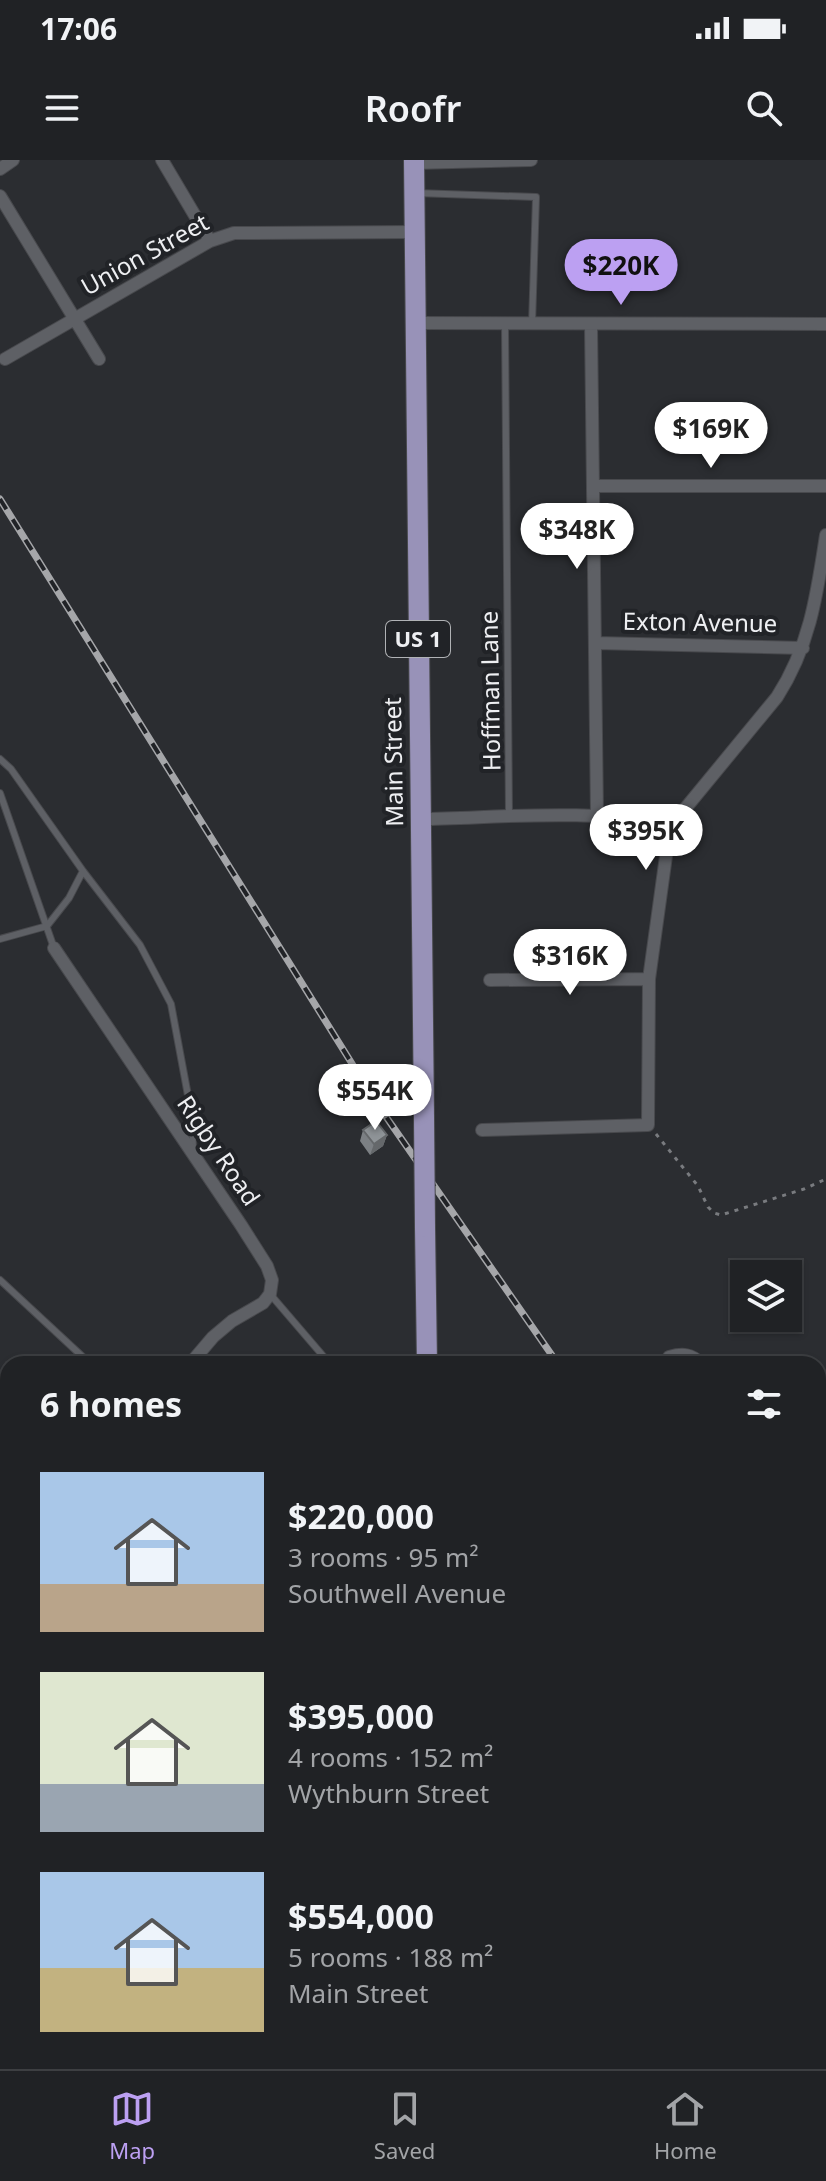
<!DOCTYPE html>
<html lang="en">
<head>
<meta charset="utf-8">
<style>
	body { margin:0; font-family:"Noto Sans",sans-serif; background:#282a2d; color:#f1f3f6; height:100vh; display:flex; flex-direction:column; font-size:30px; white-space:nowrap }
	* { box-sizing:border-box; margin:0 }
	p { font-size:26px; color:#a2a4a7 }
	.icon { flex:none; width:44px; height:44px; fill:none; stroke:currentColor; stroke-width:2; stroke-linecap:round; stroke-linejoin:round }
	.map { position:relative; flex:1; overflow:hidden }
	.side { position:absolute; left:0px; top:1196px; width:826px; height:714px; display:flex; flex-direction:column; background:#202225; border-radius:24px 24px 0 0; box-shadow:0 2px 6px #0004,0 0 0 2px #3d3f42 }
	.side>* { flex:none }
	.controls { position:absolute; left:730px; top:1100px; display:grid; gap:16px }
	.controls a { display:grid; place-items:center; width:72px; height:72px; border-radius:0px; background:#202225; box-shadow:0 2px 6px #0004,0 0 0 2px #3d3f42; font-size:40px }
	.price { position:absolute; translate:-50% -68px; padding:0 18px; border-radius:28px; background:#fff; color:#222; font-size:26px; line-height:52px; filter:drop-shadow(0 2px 4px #0008) }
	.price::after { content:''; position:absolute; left:50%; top:48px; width:24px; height:18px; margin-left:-12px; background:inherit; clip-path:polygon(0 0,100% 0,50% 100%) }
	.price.current { background:#bca0f2; color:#111 }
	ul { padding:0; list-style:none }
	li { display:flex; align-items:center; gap:24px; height:200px; padding:0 40px }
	li span { display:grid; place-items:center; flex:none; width:224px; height:160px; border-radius:0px; color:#555 }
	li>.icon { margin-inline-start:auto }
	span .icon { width:96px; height:96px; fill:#fffc; stroke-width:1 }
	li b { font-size:34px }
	h2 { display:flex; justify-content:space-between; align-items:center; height:96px; padding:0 40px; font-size:34px }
	.status { display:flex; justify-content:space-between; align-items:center; height:56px; padding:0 40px; background:#202225; direction:ltr }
	.status svg { height:22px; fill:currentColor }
	header { display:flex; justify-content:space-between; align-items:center; height:104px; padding:0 40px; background:#202225; font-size:36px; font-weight:600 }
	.menu { display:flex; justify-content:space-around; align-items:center; height:112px; border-top:2px solid #3d3f42; background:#202225; font-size:22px; color:#a2a4a7 }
	.menu a { display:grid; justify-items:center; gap:4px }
	.menu .current { color:#bca0f2 }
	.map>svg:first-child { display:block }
</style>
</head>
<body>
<div class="status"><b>17:06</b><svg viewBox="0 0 49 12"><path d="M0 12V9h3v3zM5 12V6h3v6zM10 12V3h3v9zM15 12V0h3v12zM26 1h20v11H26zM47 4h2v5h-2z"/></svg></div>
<header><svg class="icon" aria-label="menu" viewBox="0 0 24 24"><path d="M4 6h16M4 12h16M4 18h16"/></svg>Roofr<svg class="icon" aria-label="search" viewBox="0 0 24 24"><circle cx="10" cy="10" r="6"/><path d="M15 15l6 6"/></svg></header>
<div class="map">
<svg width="826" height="1909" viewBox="0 0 826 1909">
	<rect width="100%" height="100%" fill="#2b2d31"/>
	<!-- green -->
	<path fill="#5e4d63" d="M818 1742 826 1748V1909H601L607 1902H818Z"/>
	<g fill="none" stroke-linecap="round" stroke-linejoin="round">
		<defs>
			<path id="lane" d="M416 33 536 37 532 165
				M505 165 509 658
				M0 599 11 609 83 711 140 785 171 844 192 957 193 990
				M0 633 54 788
				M0 779 47 766 69 738 83 711
				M0 1120 84 1198 99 1204
				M270 1134 330 1204
				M521 1902 528 1907 530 1902"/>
			<path id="street" d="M162 0 210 81
				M414 3 531 0
				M0 9 13 0
				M0 36 99 199
				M416 163 826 164
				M591 165 597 656
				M5 199 210 81 234 73 414 72
				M595 326H826
				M596 483 803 488
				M420 659C500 658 593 647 670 667
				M54 788 241 1065 267 1106 272 1120 270 1134 263 1143 232 1161 213 1177 190 1204
				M490 820 649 819
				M482 970 648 965 649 819 670 667 777 537C810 486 817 434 826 375
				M669 1197C683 1193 691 1194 702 1204
				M818 1280 826 1282
				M0 1344 8 1354
				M0 1493 8 1484"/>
			<path id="primary" d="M414 0 424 958
				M425 1067 427 1204
				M818 1626 826 1616
				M428 1902V1909
				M575 1909 586 1902"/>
		</defs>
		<!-- lane casing -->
		<use href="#lane" stroke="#48494d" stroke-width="8"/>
		<!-- street casing -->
		<use href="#street" stroke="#48494d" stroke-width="14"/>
		<!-- primary casing -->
		<use href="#primary" stroke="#48494d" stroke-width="22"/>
		<!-- path -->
		<path stroke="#797b7f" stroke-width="3" stroke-dasharray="4 6" stroke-linecap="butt" d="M656 974 698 1026 708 1047 714 1053 721 1055 804 1029 826 1019"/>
		<!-- lane -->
		<use href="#lane" stroke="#5e6065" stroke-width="6"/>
		<!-- street -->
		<use href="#street" stroke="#5e6065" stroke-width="12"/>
		<!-- primary -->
		<use href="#primary" stroke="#9892b8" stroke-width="20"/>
		<defs>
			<path id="rail" d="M0 339 379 947
				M373 938 558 1204
				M818 1578 826 1590
				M818 1599 826 1611"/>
		</defs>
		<!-- rail casing -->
		<use href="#rail" stroke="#a5a6a9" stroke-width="7"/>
		<!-- rail -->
		<use href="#rail" stroke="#212327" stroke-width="4" stroke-dasharray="12" stroke-linecap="butt"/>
		<defs>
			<path id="primary-bridge" d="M424 958 425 1067"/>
		</defs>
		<!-- primary-bridge casing -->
		<use href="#primary-bridge" stroke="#48494d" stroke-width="22" stroke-linecap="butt"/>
		<!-- primary-bridge -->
		<use href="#primary-bridge" stroke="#9892b8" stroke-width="20"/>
	</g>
	<!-- wall -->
	<path fill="#7c8084" d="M363 970 387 975 383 986 370 995 360 981Z
		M496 1902H512L509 1908Z"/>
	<!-- shaded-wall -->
	<path fill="#65686b" d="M387 975 383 986 370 995 374 984Z"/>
	<!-- building -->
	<path fill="#909599" stroke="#65686b" stroke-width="2" d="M376 961 387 975 374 984 363 970Z"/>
	<g text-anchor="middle" stroke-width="8" stroke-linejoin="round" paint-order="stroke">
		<!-- shield labels -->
		<rect fill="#212327" stroke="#b0b2b5" stroke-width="2" x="386" y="461" width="64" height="36" rx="6"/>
		<g font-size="22" font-weight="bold" fill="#eeeff2">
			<text x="418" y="487">US 1</text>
		</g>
		<!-- street labels -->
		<g font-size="24" fill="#eeeff2" stroke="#212327">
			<text transform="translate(145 95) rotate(-29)" y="8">Union Street</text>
			<text transform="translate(700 463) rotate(1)" y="8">Exton Avenue</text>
			<text transform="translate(491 531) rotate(-91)" y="8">Hoffman Lane</text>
			<text transform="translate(394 602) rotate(-91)" y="8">Main Street</text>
			<text transform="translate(218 991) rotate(56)" y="8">Rigby Road</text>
		</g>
	</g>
</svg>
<div class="controls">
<a><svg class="icon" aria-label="layers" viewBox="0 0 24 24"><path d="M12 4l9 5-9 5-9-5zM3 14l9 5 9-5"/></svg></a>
</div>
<b class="price current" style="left:621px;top:147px">$220K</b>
<b class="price" style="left:711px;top:310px">$169K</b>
<b class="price" style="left:577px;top:411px">$348K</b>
<b class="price" style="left:646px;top:712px">$395K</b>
<b class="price" style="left:570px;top:837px">$316K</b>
<b class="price" style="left:375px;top:972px">$554K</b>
<section class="side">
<h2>6 homes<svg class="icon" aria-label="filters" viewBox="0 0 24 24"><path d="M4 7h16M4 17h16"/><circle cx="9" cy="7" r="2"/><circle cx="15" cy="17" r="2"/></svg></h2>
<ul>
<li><span style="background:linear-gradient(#a9c7e8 70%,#b9a48a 0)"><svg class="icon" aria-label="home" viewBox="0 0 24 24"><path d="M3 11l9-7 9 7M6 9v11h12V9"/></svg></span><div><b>$220,000</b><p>3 rooms · 95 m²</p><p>Southwell Avenue</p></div></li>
<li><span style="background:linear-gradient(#dfe7d0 70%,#9aa5b1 0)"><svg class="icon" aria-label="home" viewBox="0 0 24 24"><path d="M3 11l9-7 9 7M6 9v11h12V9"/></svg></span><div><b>$395,000</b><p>4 rooms · 152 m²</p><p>Wythburn Street</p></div></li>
<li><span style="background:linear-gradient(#a9c7e8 60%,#c2b280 0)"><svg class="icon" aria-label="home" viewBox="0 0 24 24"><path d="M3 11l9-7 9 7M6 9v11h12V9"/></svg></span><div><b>$554,000</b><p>5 rooms · 188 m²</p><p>Main Street</p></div></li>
</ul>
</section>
</div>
<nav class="menu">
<a class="current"><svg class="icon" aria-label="map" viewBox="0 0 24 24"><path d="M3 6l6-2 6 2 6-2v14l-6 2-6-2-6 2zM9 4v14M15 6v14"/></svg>Map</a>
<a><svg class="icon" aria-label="saved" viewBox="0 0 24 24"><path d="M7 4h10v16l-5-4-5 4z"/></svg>Saved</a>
<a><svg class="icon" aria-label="home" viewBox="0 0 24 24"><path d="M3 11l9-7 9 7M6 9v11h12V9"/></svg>Home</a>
</nav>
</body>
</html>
